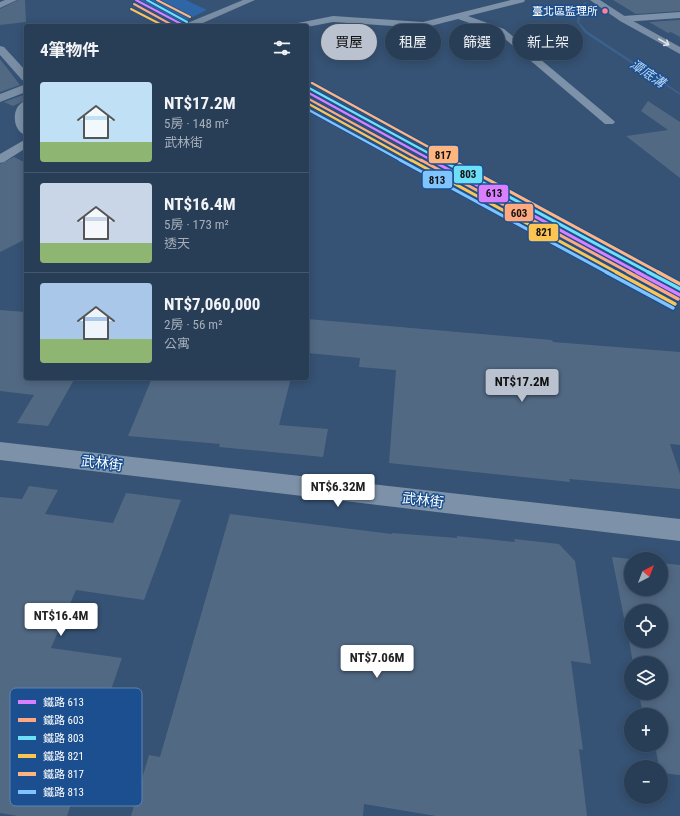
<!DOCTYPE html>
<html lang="zh-TW">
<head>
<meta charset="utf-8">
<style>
	body { margin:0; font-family:"Roboto Condensed","Noto Sans TC",sans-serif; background:#344961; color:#f1f3f6; height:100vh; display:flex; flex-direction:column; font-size:15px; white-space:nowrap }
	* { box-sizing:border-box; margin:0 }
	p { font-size:13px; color:#a5aeba }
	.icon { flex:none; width:22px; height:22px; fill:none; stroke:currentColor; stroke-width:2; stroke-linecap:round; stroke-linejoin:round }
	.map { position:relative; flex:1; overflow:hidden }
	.panel { position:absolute; left:24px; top:24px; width:285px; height:356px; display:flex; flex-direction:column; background:#283e57; border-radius:4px; box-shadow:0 2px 10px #0003,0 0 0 1px #44576d }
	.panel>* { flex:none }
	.banner { position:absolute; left:321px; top:24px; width:299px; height:36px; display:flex; gap:8px }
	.needle { width:26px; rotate:42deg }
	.buttons { position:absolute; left:624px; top:552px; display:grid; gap:8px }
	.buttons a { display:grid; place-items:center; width:44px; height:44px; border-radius:50%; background:#283e57; box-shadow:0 2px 10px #0003,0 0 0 1px #44576d; font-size:20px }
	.price { position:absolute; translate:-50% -34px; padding:0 9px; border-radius:4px; background:#fff; color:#222; font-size:13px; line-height:26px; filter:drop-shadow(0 1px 2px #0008) }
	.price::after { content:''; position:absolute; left:50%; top:24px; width:12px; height:9px; margin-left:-6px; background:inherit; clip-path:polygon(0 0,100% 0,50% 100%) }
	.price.selected { background:#b9c2ce; color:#111 }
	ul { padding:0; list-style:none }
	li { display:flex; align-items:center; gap:12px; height:100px; padding:0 16px }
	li+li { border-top:1px solid #44576d }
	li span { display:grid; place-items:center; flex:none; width:112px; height:80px; border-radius:4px; color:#555 }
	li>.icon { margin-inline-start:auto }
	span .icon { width:48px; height:48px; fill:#fffc; stroke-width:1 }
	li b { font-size:17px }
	h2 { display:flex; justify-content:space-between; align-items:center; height:48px; padding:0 16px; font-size:17px }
	.tag { padding:0 14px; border-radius:18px; background:#283e57; box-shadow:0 2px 10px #0003,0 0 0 1px #44576d; font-size:14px; line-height:36px }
	.tag.selected { background:#b9c2ce; color:#111 }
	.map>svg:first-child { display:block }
</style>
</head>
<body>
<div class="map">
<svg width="680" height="816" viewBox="0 0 680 816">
	<rect width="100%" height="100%" fill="#365274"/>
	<!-- green -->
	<path fill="#2f66a5" d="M133 0H186L207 10 178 24Z"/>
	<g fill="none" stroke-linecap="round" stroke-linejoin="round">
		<!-- stream -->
		<path fill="#3b618d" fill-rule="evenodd" d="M585 2H587L582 7 579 22 587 31 680 93V95L585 33 577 22 580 7Z"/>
	</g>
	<!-- building -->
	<path fill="#526984" d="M18 0H25L26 22 0 25V9Z
		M613 0H680V11L636 14Z
		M680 20V37L671 32 668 33 649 22Z
		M0 59 20 85 0 92Z
		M26 94V100L13 106 4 102Z
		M648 101 680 122V178L626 136 668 130 641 111Z
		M14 157 26 163V239L0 252V164Z
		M0 310 26 312V378H75L48 426 17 423 34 395 0 391Z
		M307 319 552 340 553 342 680 352V445L670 444 680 474V489L569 479 570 482 389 463 396 370 359 367 360 358 307 353Z
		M152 378H291L279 425 328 429 323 457 219 447 220 444 128 436Z
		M29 486 58 490 45 514 113 523 126 493 181 500 144 600 76 590 51 648 122 658 67 816H18L0 813V497L22 499Z
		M230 514 392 534V533L457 538V536L515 542 514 539 559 544 575 561 591 664 571 661 583 750 579 749 587 816H436L364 804 363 816H131L149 755 160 757Z
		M612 557 631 559V589H661V563L680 565V775L661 773V767H659L655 745H661V715H649L648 711 642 710 639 693H661V663H633L629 641H661V611H631V617L624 618Z"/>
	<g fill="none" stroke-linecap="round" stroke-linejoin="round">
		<!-- street -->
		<path fill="#7d92a8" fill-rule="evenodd" d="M511 0H525L524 2 468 16 504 29 613 120 615 122 613 124H605L498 33 458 19 423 28 333 22 307 27 294 26 298 23 333 16 423 22Z
			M680 12V18L623 22 619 19 623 16Z
			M26 101V135C11 131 11 104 26 101Z
			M26 139V148L4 162 0 163V154Z
			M0 442 680 519V541L0 460Z"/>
		<!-- secondary -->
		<path fill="#798da4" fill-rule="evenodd" d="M5 0H17L0 8V2Z
			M243 0H255L196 26H183L185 24Z
			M590 0H600L626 17 680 47V54L620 21Z
			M0 46 4 47 26 71V81L22 80 0 55Z
			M26 84V92L0 102V94Z"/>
		<defs>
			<path id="rail-1-far3" d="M136 0 185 26"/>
			<path id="rail-1-far2" d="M307 92 433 161"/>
			<path id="rail-1-far1" d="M431 160 639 273"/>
			<path id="rail-1" d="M637 272 680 295"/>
			<path id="rail-2-far3" d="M134 4 174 26"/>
			<path id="rail-2-far2" d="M307 98 422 161"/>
			<path id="rail-2-far1" d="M421 160 630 273"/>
			<path id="rail-2" d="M628 272 678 299"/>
			<path id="rail-3-far3" d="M147 0 187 22"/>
			<path id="rail-3-far2" d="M309 88 443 161"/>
			<path id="rail-3-far1" d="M441 160 650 273"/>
			<path id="rail-3" d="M648 272 680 289"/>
			<path id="rail-4-far3" d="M131 9 164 26"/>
			<path id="rail-4-far2" d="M307 103 412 161"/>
			<path id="rail-4-far1" d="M411 160 618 273"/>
			<path id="rail-4" d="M616 272 675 304"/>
			<path id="rail-5-far3" d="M157 0 190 17"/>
			<path id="rail-5-far2" d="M312 83 454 161"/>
			<path id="rail-5-far1" d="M452 160 660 273"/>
			<path id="rail-5" d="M658 272 680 284"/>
			<path id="rail-6-far2" d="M307 109 402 161"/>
			<path id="rail-6-far1" d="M400 160 608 273"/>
			<path id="rail-6" d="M606 272 673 308"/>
		</defs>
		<!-- rail-1-far3 casing -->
		<use href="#rail-1-far3" stroke="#1b4f8f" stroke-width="3.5"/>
		<!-- rail-1-far2 casing -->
		<use href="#rail-1-far2" stroke="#1b4f8f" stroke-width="4"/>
		<!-- rail-1-far1 casing -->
		<use href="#rail-1-far1" stroke="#1b4f8f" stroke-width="5"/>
		<!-- rail-1 casing -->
		<use href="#rail-1" stroke="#1b4f8f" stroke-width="6"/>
		<!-- rail-2-far3 casing -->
		<use href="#rail-2-far3" stroke="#1b4f8f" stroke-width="3.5"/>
		<!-- rail-2-far2 casing -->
		<use href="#rail-2-far2" stroke="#1b4f8f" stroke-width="4"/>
		<!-- rail-2-far1 casing -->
		<use href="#rail-2-far1" stroke="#1b4f8f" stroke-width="5"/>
		<!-- rail-2 casing -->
		<use href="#rail-2" stroke="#1b4f8f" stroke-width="6"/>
		<!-- rail-3-far3 casing -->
		<use href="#rail-3-far3" stroke="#1b4f8f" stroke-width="3.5"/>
		<!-- rail-3-far2 casing -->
		<use href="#rail-3-far2" stroke="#1b4f8f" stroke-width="4"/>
		<!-- rail-3-far1 casing -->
		<use href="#rail-3-far1" stroke="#1b4f8f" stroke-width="5"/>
		<!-- rail-3 casing -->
		<use href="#rail-3" stroke="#1b4f8f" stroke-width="6"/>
		<!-- rail-4-far3 casing -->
		<use href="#rail-4-far3" stroke="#1b4f8f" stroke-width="3.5"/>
		<!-- rail-4-far2 casing -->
		<use href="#rail-4-far2" stroke="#1b4f8f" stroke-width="4"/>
		<!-- rail-4-far1 casing -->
		<use href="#rail-4-far1" stroke="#1b4f8f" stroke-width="5"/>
		<!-- rail-4 casing -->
		<use href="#rail-4" stroke="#1b4f8f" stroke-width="6"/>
		<!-- rail-5-far3 casing -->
		<use href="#rail-5-far3" stroke="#1b4f8f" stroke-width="3.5"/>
		<!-- rail-5-far2 casing -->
		<use href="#rail-5-far2" stroke="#1b4f8f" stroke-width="4"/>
		<!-- rail-5-far1 casing -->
		<use href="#rail-5-far1" stroke="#1b4f8f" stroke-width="5"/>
		<!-- rail-5 casing -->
		<use href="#rail-5" stroke="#1b4f8f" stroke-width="6"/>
		<!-- rail-6-far2 casing -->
		<use href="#rail-6-far2" stroke="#1b4f8f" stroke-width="4"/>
		<!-- rail-6-far1 casing -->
		<use href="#rail-6-far1" stroke="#1b4f8f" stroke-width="5"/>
		<!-- rail-6 casing -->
		<use href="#rail-6" stroke="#1b4f8f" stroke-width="6"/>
		<!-- rail-1-far3 -->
		<use href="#rail-1-far3" stroke="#d880ff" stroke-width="2"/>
		<!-- rail-1-far2 -->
		<use href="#rail-1-far2" stroke="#d880ff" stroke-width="2.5"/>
		<!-- rail-1-far1 -->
		<use href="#rail-1-far1" stroke="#d880ff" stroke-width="3"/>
		<!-- rail-1 -->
		<use href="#rail-1" stroke="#d880ff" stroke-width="3.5"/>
		<!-- rail-2-far3 -->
		<use href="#rail-2-far3" stroke="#ffa980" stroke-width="2"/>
		<!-- rail-2-far2 -->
		<use href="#rail-2-far2" stroke="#ffa980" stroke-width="2.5"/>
		<!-- rail-2-far1 -->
		<use href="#rail-2-far1" stroke="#ffa980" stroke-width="3"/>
		<!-- rail-2 -->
		<use href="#rail-2" stroke="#ffa980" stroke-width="3.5"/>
		<!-- rail-3-far3 -->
		<use href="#rail-3-far3" stroke="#6ddff8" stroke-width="2"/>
		<!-- rail-3-far2 -->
		<use href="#rail-3-far2" stroke="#6ddff8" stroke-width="2.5"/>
		<!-- rail-3-far1 -->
		<use href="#rail-3-far1" stroke="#6ddff8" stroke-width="3"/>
		<!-- rail-3 -->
		<use href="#rail-3" stroke="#6ddff8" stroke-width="3.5"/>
		<!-- rail-4-far3 -->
		<use href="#rail-4-far3" stroke="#fcc553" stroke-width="2"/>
		<!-- rail-4-far2 -->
		<use href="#rail-4-far2" stroke="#fcc553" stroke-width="2.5"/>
		<!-- rail-4-far1 -->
		<use href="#rail-4-far1" stroke="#fcc553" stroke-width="3"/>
		<!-- rail-4 -->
		<use href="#rail-4" stroke="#fcc553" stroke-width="3.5"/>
		<!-- rail-5-far3 -->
		<use href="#rail-5-far3" stroke="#ffb580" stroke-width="2"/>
		<!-- rail-5-far2 -->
		<use href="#rail-5-far2" stroke="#ffb580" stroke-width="2.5"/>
		<!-- rail-5-far1 -->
		<use href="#rail-5-far1" stroke="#ffb580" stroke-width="3"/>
		<!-- rail-5 -->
		<use href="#rail-5" stroke="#ffb580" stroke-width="3.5"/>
		<!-- rail-6-far2 -->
		<use href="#rail-6-far2" stroke="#80c4ff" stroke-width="2.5"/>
		<!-- rail-6-far1 -->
		<use href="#rail-6-far1" stroke="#80c4ff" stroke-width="3"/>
		<!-- rail-6 -->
		<use href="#rail-6" stroke="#80c4ff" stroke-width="3.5"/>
	</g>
	<!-- one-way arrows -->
	<defs><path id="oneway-shaft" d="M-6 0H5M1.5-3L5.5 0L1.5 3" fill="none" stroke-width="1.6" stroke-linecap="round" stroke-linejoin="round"/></defs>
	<use stroke="#dee2e8" href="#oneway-shaft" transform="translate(664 42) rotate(30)"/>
	<!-- markers -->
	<circle fill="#ff8098" stroke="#1b4f8f" stroke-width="1.5" cx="605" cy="11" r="3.5"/>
	<g text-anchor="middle" stroke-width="3" stroke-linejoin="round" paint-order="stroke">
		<!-- far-bus labels -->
		<g font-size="11" fill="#fff" stroke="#1b4f8f" text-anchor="end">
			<text x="598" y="15">臺北區監理所</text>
		</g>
		<!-- far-water labels -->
		<g font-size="13" font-style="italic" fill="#b5d3f5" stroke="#1b4f8f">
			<text transform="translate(648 73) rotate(34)" y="5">潭底溝</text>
		</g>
		<!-- street labels -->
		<g font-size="14" fill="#fff" stroke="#1b4f8f">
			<text transform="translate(102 463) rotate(7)" y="5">武林街</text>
			<text transform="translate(423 500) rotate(7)" y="5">武林街</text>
		</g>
	</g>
	<!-- legend -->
	<rect x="10" y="688" width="132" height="118" rx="6" fill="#1b4f8f" stroke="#5f84b1" stroke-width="1"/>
	<rect x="18" y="700" width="18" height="4" fill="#d880ff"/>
	<rect x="18" y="718" width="18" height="4" fill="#ffa980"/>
	<rect x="18" y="736" width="18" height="4" fill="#6ddff8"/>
	<rect x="18" y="754" width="18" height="4" fill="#fcc553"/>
	<rect x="18" y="772" width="18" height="4" fill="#ffb580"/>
	<rect x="18" y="790" width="18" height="4" fill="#80c4ff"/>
	<g font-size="11" fill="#fff">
		<text x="43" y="706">鐵路 613</text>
		<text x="43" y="724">鐵路 603</text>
		<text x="43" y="742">鐵路 803</text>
		<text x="43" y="760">鐵路 821</text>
		<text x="43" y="778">鐵路 817</text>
		<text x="43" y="796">鐵路 813</text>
	</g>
	<g stroke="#1b4f8f" stroke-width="1.5">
		<rect x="428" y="145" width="31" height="19" rx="4" fill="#ffb580"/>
		<rect x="453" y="165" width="30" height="19" rx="4" fill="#6ddff8"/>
		<rect x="422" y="170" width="31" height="19" rx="4" fill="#80c4ff"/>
		<rect x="478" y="184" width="31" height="19" rx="4" fill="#d880ff"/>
		<rect x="504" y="203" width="30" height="19" rx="4" fill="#ffa980"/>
		<rect x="528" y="223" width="31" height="19" rx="4" fill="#fcc553"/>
	</g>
	<g font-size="11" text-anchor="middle" font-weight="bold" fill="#111">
		<text x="443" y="159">817</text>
		<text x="468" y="178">803</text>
		<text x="437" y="184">813</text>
		<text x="494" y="197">613</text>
		<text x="519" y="217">603</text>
		<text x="544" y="236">821</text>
	</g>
</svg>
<div class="buttons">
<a><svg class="needle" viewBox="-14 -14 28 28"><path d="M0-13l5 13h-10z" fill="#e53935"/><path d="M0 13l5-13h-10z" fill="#a5aeba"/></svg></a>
<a><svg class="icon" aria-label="locate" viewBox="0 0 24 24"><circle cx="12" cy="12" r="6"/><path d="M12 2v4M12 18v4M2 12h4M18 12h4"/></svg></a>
<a><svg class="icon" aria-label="layers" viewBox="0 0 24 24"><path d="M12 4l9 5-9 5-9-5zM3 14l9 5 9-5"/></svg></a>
<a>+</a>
<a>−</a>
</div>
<b class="price selected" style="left:522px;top:403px">NT$17.2M</b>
<b class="price" style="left:338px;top:508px">NT$6.32M</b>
<b class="price" style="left:61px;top:637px">NT$16.4M</b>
<b class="price" style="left:377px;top:679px">NT$7.06M</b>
<div class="banner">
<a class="tag selected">買屋</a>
<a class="tag">租屋</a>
<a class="tag">篩選</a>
<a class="tag">新上架</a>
</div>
<section class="panel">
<h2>4筆物件<svg class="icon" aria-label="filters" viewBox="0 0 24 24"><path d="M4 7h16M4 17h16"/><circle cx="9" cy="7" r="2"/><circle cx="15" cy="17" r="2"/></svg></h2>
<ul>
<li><span style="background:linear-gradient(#bfe0f5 75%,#8fb573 0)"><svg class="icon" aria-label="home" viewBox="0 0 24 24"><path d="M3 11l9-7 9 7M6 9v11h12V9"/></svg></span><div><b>NT$17.2M</b><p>5房 · 148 m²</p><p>武林街</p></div></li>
<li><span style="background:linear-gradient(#c9d6e8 75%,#8fb573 0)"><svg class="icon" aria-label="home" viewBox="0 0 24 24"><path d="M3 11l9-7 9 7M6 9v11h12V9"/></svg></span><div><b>NT$16.4M</b><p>5房 · 173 m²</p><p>透天</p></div></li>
<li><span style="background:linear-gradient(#a9c7e8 70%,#8fb573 0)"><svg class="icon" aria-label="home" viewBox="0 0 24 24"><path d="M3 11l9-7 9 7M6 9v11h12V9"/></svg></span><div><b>NT$7,060,000</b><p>2房 · 56 m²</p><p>公寓</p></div></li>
</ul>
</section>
</div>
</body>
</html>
